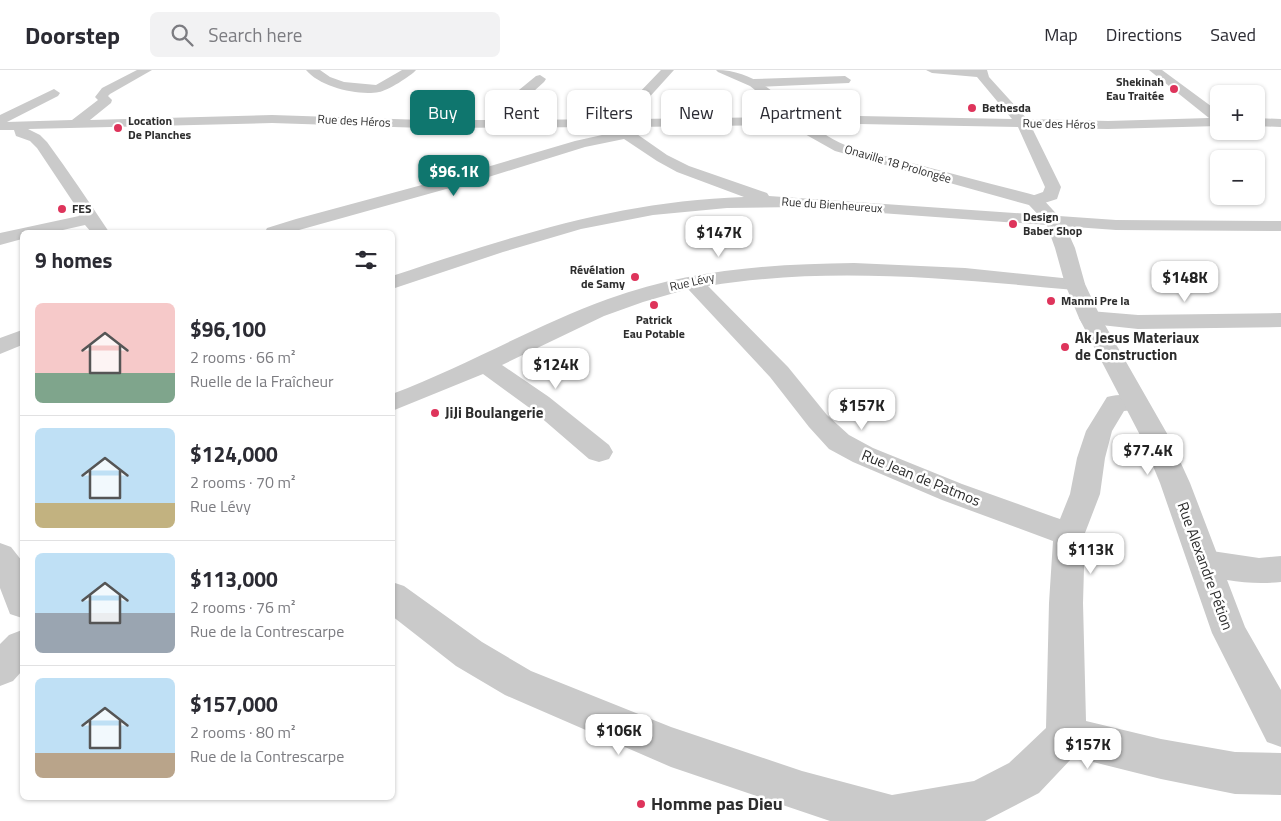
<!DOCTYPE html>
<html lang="en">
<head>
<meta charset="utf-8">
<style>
	body { margin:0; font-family:"Titillium Web",sans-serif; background:#f2f2f3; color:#2b2b33; height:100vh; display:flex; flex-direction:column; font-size:19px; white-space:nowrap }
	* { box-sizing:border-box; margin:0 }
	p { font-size:16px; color:#7c7c81 }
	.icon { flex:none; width:28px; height:28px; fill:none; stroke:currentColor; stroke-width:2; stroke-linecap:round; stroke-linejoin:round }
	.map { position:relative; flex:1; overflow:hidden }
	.panel { position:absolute; left:20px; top:160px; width:375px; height:570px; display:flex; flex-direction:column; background:#fff; border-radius:8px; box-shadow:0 1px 4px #0004 }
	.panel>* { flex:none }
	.banner { position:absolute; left:410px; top:20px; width:475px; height:45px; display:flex; gap:10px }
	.controls { position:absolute; left:1210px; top:15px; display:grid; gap:10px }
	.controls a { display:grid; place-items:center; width:55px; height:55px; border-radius:8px; background:#fff; box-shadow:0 1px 4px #0004; font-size:25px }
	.price { position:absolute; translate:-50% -42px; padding:0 11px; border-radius:10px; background:#fff; color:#222; font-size:16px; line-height:32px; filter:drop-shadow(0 1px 2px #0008) }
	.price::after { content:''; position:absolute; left:50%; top:30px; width:15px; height:11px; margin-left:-8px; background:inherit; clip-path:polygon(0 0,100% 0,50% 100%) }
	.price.current { background:#0f766e; color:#fff }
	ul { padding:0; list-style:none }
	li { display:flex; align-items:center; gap:15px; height:125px; padding:0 15px }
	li+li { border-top:1px solid #e1e1e2 }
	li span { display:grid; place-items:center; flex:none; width:140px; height:100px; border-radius:8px; color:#555 }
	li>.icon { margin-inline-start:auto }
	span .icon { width:60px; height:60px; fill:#fffc; stroke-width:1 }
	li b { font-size:21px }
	h2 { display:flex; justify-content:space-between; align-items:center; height:60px; padding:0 15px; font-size:21px }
	.tag { padding:0 18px; border-radius:8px; background:#fff; box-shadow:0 1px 4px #0004; font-size:18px; line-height:45px }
	.tag.current { background:#0f766e; color:#fff }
	header { display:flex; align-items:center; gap:30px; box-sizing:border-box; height:70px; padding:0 25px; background:#fff; border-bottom:1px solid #e1e1e2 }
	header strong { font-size:24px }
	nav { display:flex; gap:28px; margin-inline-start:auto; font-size:18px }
	.search { width:350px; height:45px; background:#f2f2f3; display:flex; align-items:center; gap:12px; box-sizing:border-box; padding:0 18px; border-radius:8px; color:#7c7c81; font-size:19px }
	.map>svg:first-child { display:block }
</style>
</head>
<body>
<header>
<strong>Doorstep</strong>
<div class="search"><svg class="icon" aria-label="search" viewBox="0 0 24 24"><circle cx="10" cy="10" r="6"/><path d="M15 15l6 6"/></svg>Search here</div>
<nav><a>Map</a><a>Directions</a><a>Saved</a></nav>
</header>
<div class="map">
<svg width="1281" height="751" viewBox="0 0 1281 751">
	<rect width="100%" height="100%" fill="#fff"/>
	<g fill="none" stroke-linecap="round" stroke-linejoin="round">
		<!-- minor -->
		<path fill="#cacaca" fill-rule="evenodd" d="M137 0H152L110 24 108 26 112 30 111 33 90 50 272 45 424 50H487L496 39 536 6 540 5 546 9 544 12 502 50 622 49 636 26 661 0H674L645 32 636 49 859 46 1012 49 977 7 932 3 926 0H987L989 7 1027 49 1108 51 1209 48 1149 0H1162L1219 42V56L1108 59 1032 58 1061 117 1057 129 1035 136 1029 135 1026 131 1029 127 1043 122 1045 117 1018 57 859 54 634 57V62L667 85 689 96 767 123 769 126 1116 150 1281 151V161L1116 160 798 137 727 138 653 145 581 159 503 182 392 219V206C511 167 617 131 744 127L677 102 657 91 624 69 585 77 482 109 292 162H265L267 158 296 149 470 102 575 71 620 61V57L424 58 272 53 28 59 40 65 47 72C69 102 89 132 109 162H91L85 155 54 162H22V169L0 175V163L79 146 73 132 37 78 30 71 16 66 14 60H0V45L54 19 60 23 58 26 7 52 72 50 98 30 95 27 102 18Z
			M306 0H320L330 7 344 12 376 15 402 0H416C411 6 387 21 379 22 358 26 320 17 306 0Z
			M845 6 851 10 849 13 754 17 748 13 754 9Z
			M1256 48 1281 49V57L1256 56Z
			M854 193 965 198 1082 210 1085 214 1082 218 1075 220C953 209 830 196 708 216L788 297 827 345 849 365 873 378 962 414 1054 447 1060 449 1070 424 1077 388 1086 361 1107 327C1119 324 1131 324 1143 327L1147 333 1143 339 1124 341 1112 361 1105 388 1100 424 1085 463 1083 533 1086 651 1161 669 1235 682 1281 683V725L1235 724 1161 709 1073 687 1039 723 985 751H830L671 697 505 625 456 596 392 546V512L404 516 482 572 531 601 671 657 802 701 892 725 974 711 1009 693 1046 658 1049 533 1053 471 942 430 853 392 829 379 809 357 770 307 688 219 643 232 604 246 502 295 549 327 609 375 613 382 609 389 599 392 589 389 531 339 483 304 392 341V324C466 296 534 256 608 229 688 200 768 194 854 193Z
			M1090 241 1138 245 1281 243V257L1138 259 1082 253 1079 248 1082 243Z
			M22 260V275L0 284V268Z
			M0 473 11 477 22 491V548L10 544 0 518Z
			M1205 480 1259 488 1281 486V512C1252 515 1221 511 1194 502L1189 493 1194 484Z
			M22 560V601L13 611 0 616V574L9 565Z"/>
		<!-- tertiary -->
		<path fill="#cacaca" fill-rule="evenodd" d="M716 0C772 0 797 55 845 75 865 83 888 86 908 92 952 104 997 115 1041 127L1063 151 1075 178 1085 214 1101 248 1169 367 1190 413 1245 557 1281 620V677L1267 672 1212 563 1160 413 1141 367 1079 248 1065 214 1055 178 1046 153 1029 135 835 81 803 63 770 32 750 16 718 2Z"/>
	</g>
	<!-- markers -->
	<g fill="#de345b" stroke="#fff" stroke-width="2">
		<circle cx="1174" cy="19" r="5"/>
		<circle cx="972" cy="38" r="5"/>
		<circle cx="118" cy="58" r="5"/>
		<circle cx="62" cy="139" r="5"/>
		<circle cx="1013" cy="154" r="5"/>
		<circle cx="635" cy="207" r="5"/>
		<circle cx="1051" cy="231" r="5"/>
		<circle cx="654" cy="235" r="5"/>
		<circle cx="1065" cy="277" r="5"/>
		<circle cx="435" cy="343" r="5"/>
		<circle cx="641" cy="734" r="5"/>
	</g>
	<g text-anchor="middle" stroke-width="5" stroke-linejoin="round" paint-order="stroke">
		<!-- far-poi labels -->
		<g font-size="12" font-weight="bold" fill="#2d2d2d" stroke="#fff" text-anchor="start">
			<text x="1164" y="16" text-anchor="end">Shekinah<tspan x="1164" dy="14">Eau Traitée</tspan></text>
			<text x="982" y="42">Bethesda</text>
			<text x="128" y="55">Location<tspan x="128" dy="14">De Planches</tspan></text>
			<text x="72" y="143">FES</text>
			<text x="1023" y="151">Design<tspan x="1023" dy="14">Baber Shop</tspan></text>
			<text x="625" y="204" text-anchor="end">Révélation<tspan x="625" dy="14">de Samy</tspan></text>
			<text x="1061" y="235">Manmi Pre la</text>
			<text x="654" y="254" text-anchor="middle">Patrick<tspan x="654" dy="14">Eau Potable</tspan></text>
		</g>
		<!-- far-street labels -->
		<g font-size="12" fill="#2d2d2d" stroke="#fff">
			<text transform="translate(354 51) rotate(3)" y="4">Rue des Héros</text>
			<text transform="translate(1059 54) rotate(1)" y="4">Rue des Héros</text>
			<text transform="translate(898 94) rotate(16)" y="4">Onaville 18 Prolongée</text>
			<text transform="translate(832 135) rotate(4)" y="4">Rue du Bienheureux</text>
			<text transform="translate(692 212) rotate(-13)" y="4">Rue Lévy</text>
		</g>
		<!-- poi labels -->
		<g font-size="15" font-weight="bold" fill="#2d2d2d" stroke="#fff" text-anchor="start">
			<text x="1075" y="273">Ak Jesus Materiaux<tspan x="1075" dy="17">de Construction</tspan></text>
			<text x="445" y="348">JiJi Boulangerie</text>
		</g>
		<!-- street labels -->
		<g font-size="15" fill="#2d2d2d" stroke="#fff">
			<text transform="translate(921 408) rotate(22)" y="5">Rue Jean de Patmos</text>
			<text transform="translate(1205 496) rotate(70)" y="5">Rue Alexandre Pétion</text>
		</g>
		<!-- near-poi labels -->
		<g font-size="18" font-weight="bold" fill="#2d2d2d" stroke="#fff" text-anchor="start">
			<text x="651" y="740">Homme pas Dieu</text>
		</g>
	</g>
</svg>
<div class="controls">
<a>+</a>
<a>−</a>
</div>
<b class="price current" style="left:454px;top:127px">$96.1K</b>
<b class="price" style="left:719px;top:188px">$147K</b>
<b class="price" style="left:1185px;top:233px">$148K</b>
<b class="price" style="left:556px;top:320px">$124K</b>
<b class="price" style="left:862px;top:361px">$157K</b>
<b class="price" style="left:1148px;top:406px">$77.4K</b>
<b class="price" style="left:1091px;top:505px">$113K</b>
<b class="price" style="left:619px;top:686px">$106K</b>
<b class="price" style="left:1088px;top:700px">$157K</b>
<div class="banner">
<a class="tag current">Buy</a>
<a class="tag">Rent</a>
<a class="tag">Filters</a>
<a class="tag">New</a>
<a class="tag">Apartment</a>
</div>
<section class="panel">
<h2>9 homes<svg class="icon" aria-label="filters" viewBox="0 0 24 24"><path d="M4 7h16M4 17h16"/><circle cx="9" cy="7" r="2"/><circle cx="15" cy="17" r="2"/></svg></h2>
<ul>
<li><span style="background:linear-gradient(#f6c9c9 70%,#7fa58c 0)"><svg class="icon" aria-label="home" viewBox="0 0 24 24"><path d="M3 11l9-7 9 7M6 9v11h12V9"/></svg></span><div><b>$96,100</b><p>2 rooms · 66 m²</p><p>Ruelle de la Fraîcheur</p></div></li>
<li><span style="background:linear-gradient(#bfe0f5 75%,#c2b280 0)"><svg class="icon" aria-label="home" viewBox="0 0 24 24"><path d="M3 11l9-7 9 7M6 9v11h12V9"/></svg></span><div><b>$124,000</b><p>2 rooms · 70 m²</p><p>Rue Lévy</p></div></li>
<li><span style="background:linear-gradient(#bfe0f5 60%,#9aa5b1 0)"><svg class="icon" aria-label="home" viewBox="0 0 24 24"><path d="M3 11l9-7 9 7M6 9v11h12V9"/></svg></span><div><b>$113,000</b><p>2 rooms · 76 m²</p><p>Rue de la Contrescarpe</p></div></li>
<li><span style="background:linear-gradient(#bfe0f5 75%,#b9a48a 0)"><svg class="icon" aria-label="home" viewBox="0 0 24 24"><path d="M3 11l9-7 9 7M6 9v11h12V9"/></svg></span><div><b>$157,000</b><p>2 rooms · 80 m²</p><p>Rue de la Contrescarpe</p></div></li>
</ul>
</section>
</div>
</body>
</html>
